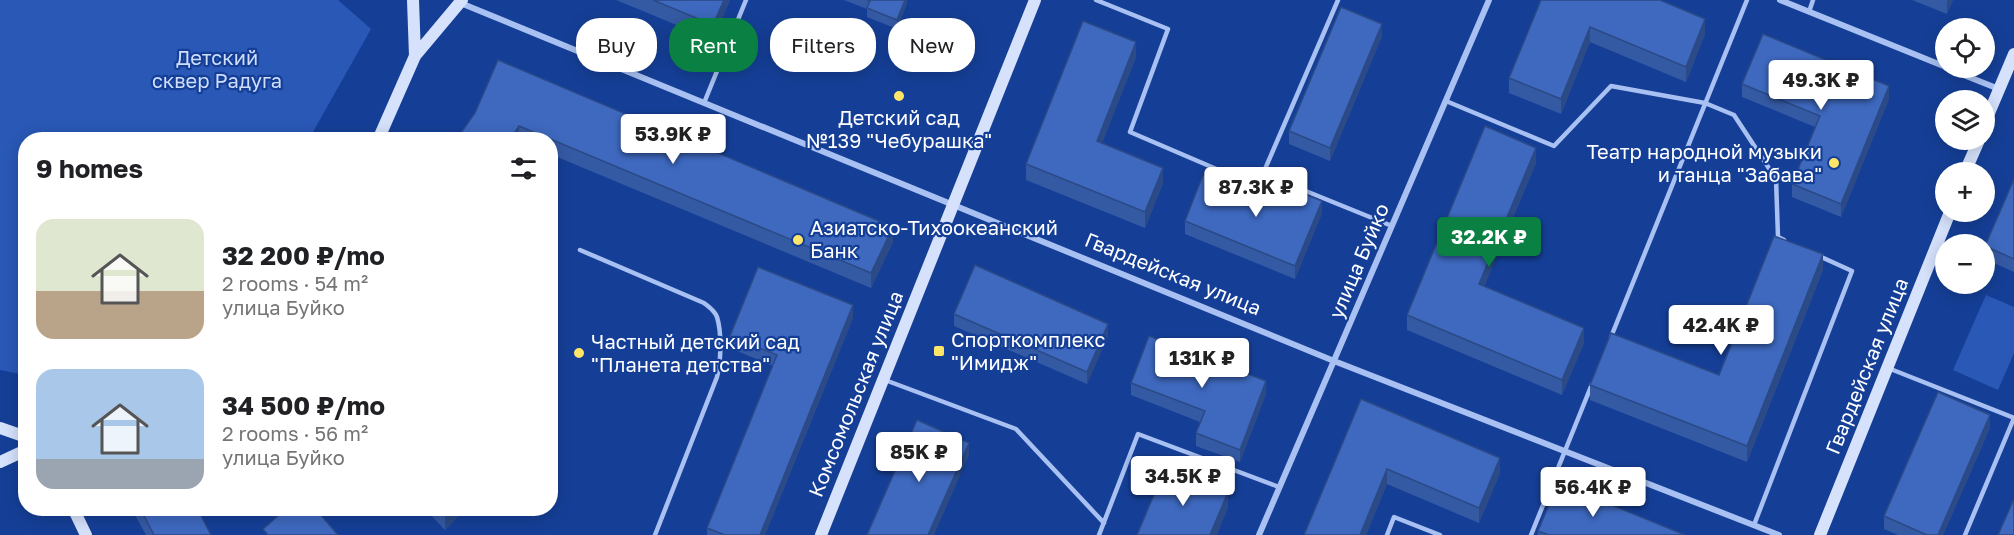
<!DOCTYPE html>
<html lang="en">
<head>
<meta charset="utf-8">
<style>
	body { margin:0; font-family:"Golos Text",sans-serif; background:#f2f2f2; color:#202124; height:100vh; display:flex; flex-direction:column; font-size:22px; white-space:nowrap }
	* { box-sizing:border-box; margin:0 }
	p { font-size:20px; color:#757577 }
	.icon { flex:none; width:33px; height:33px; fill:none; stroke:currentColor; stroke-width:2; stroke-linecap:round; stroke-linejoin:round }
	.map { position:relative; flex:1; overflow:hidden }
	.drawer { position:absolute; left:18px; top:132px; width:540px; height:384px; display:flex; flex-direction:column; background:#fff; border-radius:24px; box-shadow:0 3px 15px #0003 }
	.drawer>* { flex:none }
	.top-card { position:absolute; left:576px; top:18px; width:570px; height:54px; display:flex; gap:12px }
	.tools { position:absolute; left:1935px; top:18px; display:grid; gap:12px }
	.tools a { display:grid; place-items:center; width:60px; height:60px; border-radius:50%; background:#fff; box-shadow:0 3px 15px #0003; font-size:30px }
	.price { position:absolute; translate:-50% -51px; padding:0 14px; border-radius:6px; background:#fff; color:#222; font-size:20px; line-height:39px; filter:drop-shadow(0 2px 3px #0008) }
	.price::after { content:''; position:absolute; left:50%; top:36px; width:18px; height:14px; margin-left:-9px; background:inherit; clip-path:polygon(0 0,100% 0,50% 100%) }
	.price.current { background:#0b8043; color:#fff }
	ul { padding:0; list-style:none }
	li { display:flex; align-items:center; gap:18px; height:150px; padding:0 18px }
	li span { display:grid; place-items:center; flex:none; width:168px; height:120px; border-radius:18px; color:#555 }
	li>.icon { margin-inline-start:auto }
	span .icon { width:72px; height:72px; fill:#fffc; stroke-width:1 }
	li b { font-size:26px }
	h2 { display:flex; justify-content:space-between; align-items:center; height:72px; padding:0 18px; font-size:26px }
	.pill { padding:0 21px; border-radius:24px; background:#fff; box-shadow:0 3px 15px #0003; font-size:21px; line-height:54px }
	.pill.current { background:#0b8043; color:#fff }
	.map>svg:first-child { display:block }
</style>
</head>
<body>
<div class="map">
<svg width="2014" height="535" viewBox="0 0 2014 535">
	<rect width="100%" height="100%" fill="#153f97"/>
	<!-- green -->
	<path fill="#2958b6" d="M0 0H338L371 29 309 139 26 140 25 375 0 370Z
		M1986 295 2014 307V353L1998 390 1953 370Z"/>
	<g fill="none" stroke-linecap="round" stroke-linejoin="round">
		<!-- lane -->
		<path stroke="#a8c1f2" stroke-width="4.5" d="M1096 0 1168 29 1130 132 1249 183H1286L1392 226
			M1809 12 1813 0
			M1446 101 1554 146 1611 86 1705 103 1734 115 1776 179 1778 237 1784 240
			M704 103 746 0
			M1259 183 1338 0
			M580 250 704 303C709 307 715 311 717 317 722 333 721 362 717 377L655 535
			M1611 337 1747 0
			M1888 368 2014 418
			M885 380 1016 429 1104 523
			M209 510 211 508
			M1754 525 1852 271 1819 256
			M1099 535 1138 434 1279 487
			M1387 535 1394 517 1440 535
			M1531 535 1592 384
			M1965 535 2014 418"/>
		<!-- street -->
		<path stroke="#a8c1f2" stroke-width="6" d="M1780 0 1946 67
			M458 2 1334 361 1779 535
			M1946 68 1999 89
			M1259 535 1489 0"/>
		<!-- secondary -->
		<path stroke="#d6e2fc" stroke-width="12" d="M413 0 415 56
			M1984 125 2014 54
			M378 140 415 56 462 0
			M1965 172 1979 140
			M0 428 26 437
			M0 462 26 450
			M73 508 86 535
			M821 535 1035 0
			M1820 535 1950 212"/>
	</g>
	<!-- wall -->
	<path fill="#355aa4" d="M616 0H730L713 40Z
		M844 0H907V3L897 29 867 17V9Z
		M1541 0 1705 34 1686 82 1590 42 1561 114 1509 93V78Z
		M1912 0H1953L1947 14Z
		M1382 36 1330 161 1289 144V131Z
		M1136 57 1102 143 1163 183 1145 228 1026 180V164Z
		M1742 84 1889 99 1841 217 1792 197V184L1815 127 1742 97Z
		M475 113 893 242 871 288 550 154V140H456Z
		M1536 163 1484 287 1584 343 1562 395 1407 330V315Z
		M2014 179V272L1985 259V246Z
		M1274 204 1322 213 1295 279 1185 234V221Z
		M1823 270 1747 462 1590 400V385L1719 375Z
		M954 314 1108 336 1087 384 954 326Z
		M853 318 765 535H707V528L773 366 730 348V336Z
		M1131 383 1266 394 1240 462 1196 446V433L1200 422 1131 395Z
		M1361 399 1500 473 1479 523 1387 484 1366 535H1304Z
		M1990 428 1943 535H1898L1884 529V516Z
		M131 508H197L211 535H146Z
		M424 508H466L445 530Z
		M1538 531 1685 535H1538Z"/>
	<!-- shaded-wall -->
	<path fill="#2b4a86" d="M724 0H730L713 40V25Z
		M905 0H907V3L897 29V20Z
		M1948 0H1953L1947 14V1Z
		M1705 19V34L1686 82V67Z
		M1382 24V36L1330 161V148Z
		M1590 27V42L1561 114V99Z
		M1136 42V57L1097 156V141Z
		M1889 86V99L1841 217V204Z
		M519 126V140H510Z
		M1536 148V163L1479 299V284Z
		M1163 168V183L1145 228V212Z
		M1322 201V213L1295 279V266Z
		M893 227V242L871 288V273Z
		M1823 254V270L1747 462V446Z
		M853 305V318L765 535H760Z
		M1108 324V336L1087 384V372Z
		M1584 328V343L1562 395V380Z
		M1266 381V394L1240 462V450Z
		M1990 415V428L1943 535H1938Z
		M969 443V455L934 535H928Z
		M1500 458V473L1479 523V508Z
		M1387 469V484L1366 535H1360Z
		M1228 492V508L1217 535H1210Z
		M451 508H466L445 530V515Z"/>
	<!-- building -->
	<path fill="#3e69bf" stroke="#2b4a86" stroke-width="1.5" d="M653 0H724L713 25Z
		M867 0H905L897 20 867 8 870 1Z
		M1541 0H1660L1705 19 1686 67 1590 27 1561 99 1509 78Z
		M1341 7 1382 24 1330 148 1289 131Z
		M1083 21 1136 42 1097 141 1163 168 1145 212 1026 164Z
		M1763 34 1889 86 1841 204 1792 184 1820 116 1742 84Z
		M498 60 893 227 871 273 519 126 510 140H456L475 113Z
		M1485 126 1536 148 1479 284 1584 328 1562 380 1407 315Z
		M1203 175 1274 204 1282 185 1322 201 1295 266 1185 221Z
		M2014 179V259L1985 246Z
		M1774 236 1823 254 1747 446 1590 385 1611 333 1719 375Z
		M975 265 1108 324 1087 372 954 314Z
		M758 267 853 305 760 535H725L707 528 777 355 730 336Z
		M1149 336 1266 381 1240 450 1196 433 1205 411 1131 383Z
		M1938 392 1990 415 1938 535H1927L1884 516Z
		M1361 399 1500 458 1479 508 1387 469 1360 535H1304Z
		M917 420 969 443 928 535H867Z
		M1166 466 1228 492 1210 535H1137Z
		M1558 483 1685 535H1549L1538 531Z
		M2013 501 2014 502V535H1998Z
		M140 508H197L211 535H154Z
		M287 508H315L338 535H268L263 529Z
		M438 508H451L445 515Z"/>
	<!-- markers -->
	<g fill="#ffe568" stroke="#153f97" stroke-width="2">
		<circle cx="899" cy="96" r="6"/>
		<circle cx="1834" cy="163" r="6"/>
		<circle cx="798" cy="240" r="6"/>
		<rect x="933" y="345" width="12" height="12" rx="3"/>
		<circle cx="579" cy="353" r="6"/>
	</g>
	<g text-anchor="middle" stroke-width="4.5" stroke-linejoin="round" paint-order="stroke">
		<!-- park labels -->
		<g font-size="20" fill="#cfdefc" stroke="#153f97">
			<text x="217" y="65">Детский<tspan x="217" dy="23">сквер Радуга</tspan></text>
		</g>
		<!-- poi labels -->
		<g font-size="20" fill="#fff" stroke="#153f97" text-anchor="start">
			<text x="899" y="125" text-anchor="middle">Детский сад<tspan x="899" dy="23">№139 "Чебурашка"</tspan></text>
			<text x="1822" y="159" text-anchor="end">Театр народной музыки<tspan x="1822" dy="23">и танца "Забава"</tspan></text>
			<text x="810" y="235">Азиатско-Тихоокеанский<tspan x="810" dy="23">Банк</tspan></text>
			<text x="951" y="347">Спорткомплекс<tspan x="951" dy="23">"Имидж"</tspan></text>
			<text x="591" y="349">Частный детский сад<tspan x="591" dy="23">"Планета детства"</tspan></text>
		</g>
		<!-- street labels -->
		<g font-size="20" fill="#fff" stroke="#153f97">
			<text transform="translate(1359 261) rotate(-67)" y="7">улица Буйко</text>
			<text transform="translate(1173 274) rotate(22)" y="7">Гвардейская улица</text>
			<text transform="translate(1867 366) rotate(-68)" y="7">Гвардейская улица</text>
			<text transform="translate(856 394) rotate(-68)" y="7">Комсомольская улица</text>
		</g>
	</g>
</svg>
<div class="tools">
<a><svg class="icon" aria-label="locate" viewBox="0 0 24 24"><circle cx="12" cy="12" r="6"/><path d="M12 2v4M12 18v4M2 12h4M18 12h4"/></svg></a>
<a><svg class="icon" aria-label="layers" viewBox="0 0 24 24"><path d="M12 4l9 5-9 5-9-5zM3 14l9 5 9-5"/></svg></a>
<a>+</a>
<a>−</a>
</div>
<b class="price" style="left:1821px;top:111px">49.3K ₽</b>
<b class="price" style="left:673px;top:165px">53.9K ₽</b>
<b class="price" style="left:1256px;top:218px">87.3K ₽</b>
<b class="price current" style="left:1489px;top:268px">32.2K ₽</b>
<b class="price" style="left:1721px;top:356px">42.4K ₽</b>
<b class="price" style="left:1202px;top:389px">131K ₽</b>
<b class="price" style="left:919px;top:483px">85K ₽</b>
<b class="price" style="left:1183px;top:507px">34.5K ₽</b>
<b class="price" style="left:1593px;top:518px">56.4K ₽</b>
<div class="top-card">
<a class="pill">Buy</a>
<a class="pill current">Rent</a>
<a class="pill">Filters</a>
<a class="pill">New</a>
</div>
<section class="drawer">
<h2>9 homes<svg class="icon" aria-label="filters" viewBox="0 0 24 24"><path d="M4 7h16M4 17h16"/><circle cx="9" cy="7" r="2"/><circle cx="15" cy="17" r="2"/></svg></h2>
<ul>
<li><span style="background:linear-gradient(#dfe7d0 60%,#b9a48a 0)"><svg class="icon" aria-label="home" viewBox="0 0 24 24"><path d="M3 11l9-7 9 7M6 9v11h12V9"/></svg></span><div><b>32 200 ₽/mo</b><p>2 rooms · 54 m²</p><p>улица Буйко</p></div></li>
<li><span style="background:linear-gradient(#a9c7e8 75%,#9aa5b1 0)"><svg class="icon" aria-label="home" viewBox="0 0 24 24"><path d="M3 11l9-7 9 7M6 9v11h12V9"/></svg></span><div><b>34 500 ₽/mo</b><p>2 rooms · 56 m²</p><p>улица Буйко</p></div></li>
</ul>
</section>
</div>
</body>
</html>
